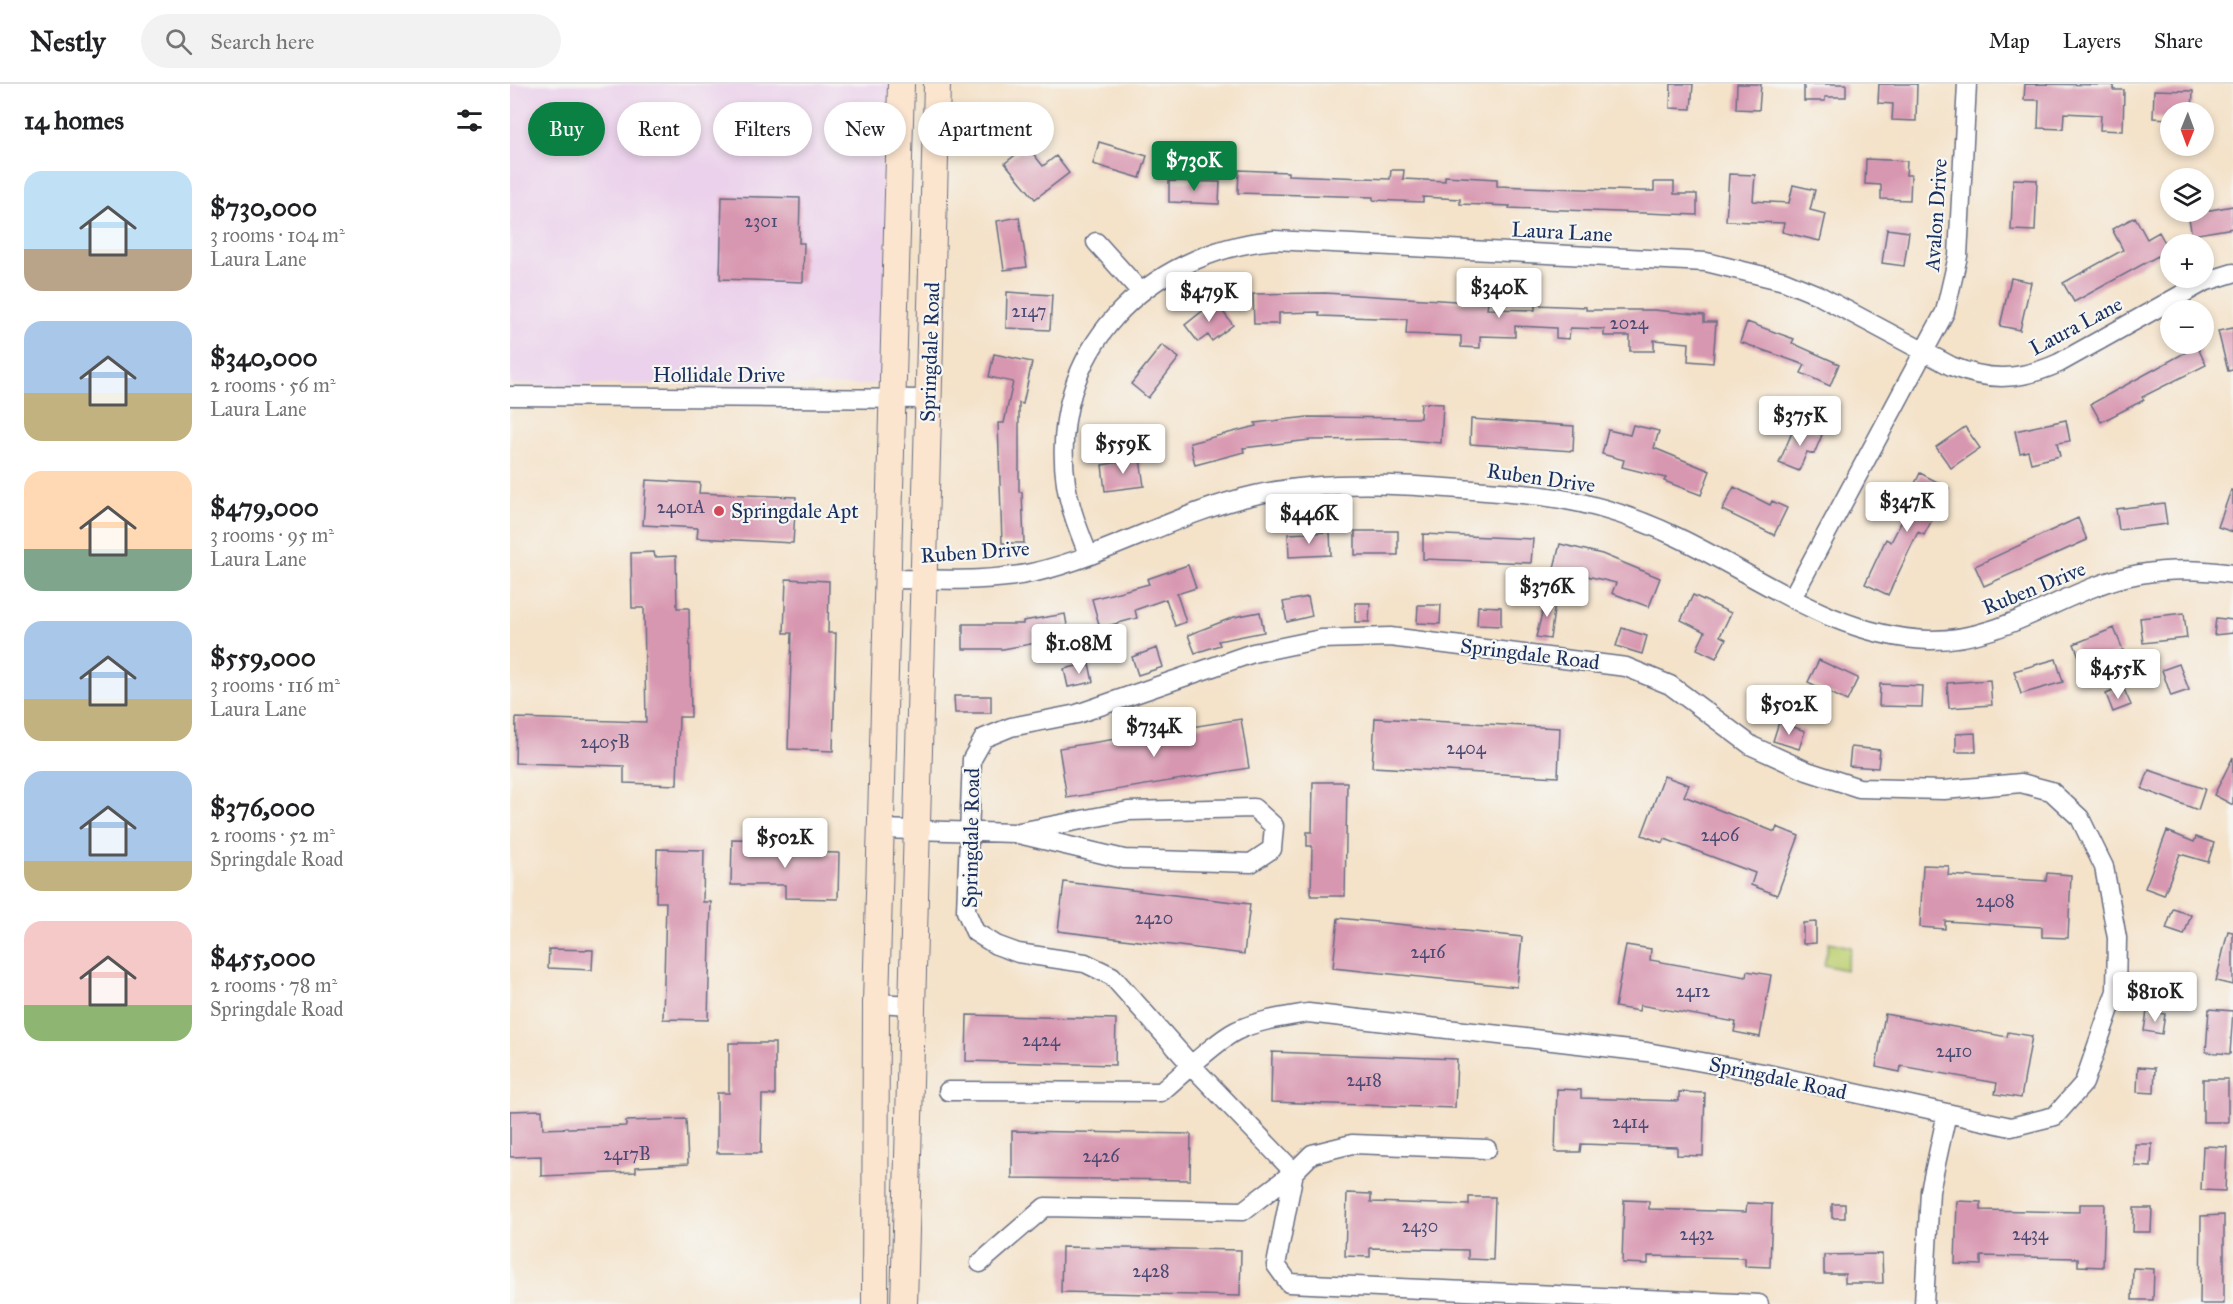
<!DOCTYPE html>
<html lang="en">
<head>
<meta charset="utf-8">
<style>
	body { margin:0; font-family:"IM FELL Great Primer",serif; background:#f2f2f2; color:#202124; height:100vh; display:flex; flex-direction:column; font-size:22px; white-space:nowrap }
	* { box-sizing:border-box; margin:0 }
	p { font-size:20px; color:#757577 }
	.icon { flex:none; width:33px; height:33px; fill:none; stroke:currentColor; stroke-width:2; stroke-linecap:round; stroke-linejoin:round }
	.map { position:relative; flex:1; overflow:hidden }
	.panel { display:flex; flex-direction:column; background:#fff; width:510px }
	.panel>* { flex:none }
	.guide { position:absolute; left:18px; top:18px; width:570px; height:54px; display:flex; gap:12px }
	.needle { width:39px; rotate:181deg }
	.fabs { position:absolute; left:1650px; top:18px; display:grid; gap:12px }
	.fabs a { display:grid; place-items:center; width:54px; height:54px; border-radius:50%; background:#fff; box-shadow:0 3px 9px #0003; font-size:30px }
	.price { position:absolute; translate:-50% -51px; padding:0 14px; border-radius:6px; background:#fff; color:#222; font-size:20px; line-height:39px; filter:drop-shadow(0 2px 3px #0008) }
	.price::after { content:''; position:absolute; left:50%; top:36px; width:18px; height:14px; margin-left:-9px; background:inherit; clip-path:polygon(0 0,100% 0,50% 100%) }
	.price.active { background:#0b8043; color:#fff }
	ul { padding:0; list-style:none }
	li { display:flex; align-items:center; gap:18px; height:150px; padding:0 24px }
	li span { display:grid; place-items:center; flex:none; width:168px; height:120px; border-radius:18px; color:#555 }
	li>.icon { margin-inline-start:auto }
	span .icon { width:72px; height:72px; fill:#fffc; stroke-width:1 }
	li b { font-size:26px }
	h2 { display:flex; justify-content:space-between; align-items:center; height:72px; padding:0 24px; font-size:26px }
	.pill { padding:0 21px; border-radius:27px; background:#fff; box-shadow:0 3px 9px #0003; font-size:21px; line-height:54px }
	.pill.active { background:#0b8043; color:#fff }
	header { display:flex; align-items:center; gap:36px; box-sizing:border-box; height:84px; padding:0 30px; background:#fff; border-bottom:2px solid #e0e0e0 }
	header strong { font-size:28px }
	nav { display:flex; gap:33px; margin-inline-start:auto; font-size:21px }
	.search { width:420px; height:54px; background:#f2f2f2; display:flex; align-items:center; gap:15px; box-sizing:border-box; padding:0 21px; border-radius:33px; color:#757577; font-size:22px }
	main { display:flex; flex:1; min-height:0 }
	.map>svg:first-child { display:block }
</style>
</head>
<body>
<header>
<strong>Nestly</strong>
<div class="search"><svg class="icon" aria-label="search" viewBox="0 0 24 24"><circle cx="10" cy="10" r="6"/><path d="M15 15l6 6"/></svg>Search here</div>
<nav><a>Map</a><a>Layers</a><a>Share</a></nav>
</header>
<main>
<section class="panel">
<h2>14 homes<svg class="icon" aria-label="filters" viewBox="0 0 24 24"><path d="M4 7h16M4 17h16"/><circle cx="9" cy="7" r="2"/><circle cx="15" cy="17" r="2"/></svg></h2>
<ul>
<li><span style="background:linear-gradient(#bfe0f5 65%,#b9a48a 0)"><svg class="icon" aria-label="home" viewBox="0 0 24 24"><path d="M3 11l9-7 9 7M6 9v11h12V9"/></svg></span><div><b>$730,000</b><p>3 rooms · 104 m²</p><p>Laura Lane</p></div></li>
<li><span style="background:linear-gradient(#a9c7e8 60%,#c2b280 0)"><svg class="icon" aria-label="home" viewBox="0 0 24 24"><path d="M3 11l9-7 9 7M6 9v11h12V9"/></svg></span><div><b>$340,000</b><p>2 rooms · 56 m²</p><p>Laura Lane</p></div></li>
<li><span style="background:linear-gradient(#ffd9b3 65%,#7fa58c 0)"><svg class="icon" aria-label="home" viewBox="0 0 24 24"><path d="M3 11l9-7 9 7M6 9v11h12V9"/></svg></span><div><b>$479,000</b><p>3 rooms · 95 m²</p><p>Laura Lane</p></div></li>
<li><span style="background:linear-gradient(#a9c7e8 65%,#c2b280 0)"><svg class="icon" aria-label="home" viewBox="0 0 24 24"><path d="M3 11l9-7 9 7M6 9v11h12V9"/></svg></span><div><b>$559,000</b><p>3 rooms · 116 m²</p><p>Laura Lane</p></div></li>
<li><span style="background:linear-gradient(#a9c7e8 75%,#c2b280 0)"><svg class="icon" aria-label="home" viewBox="0 0 24 24"><path d="M3 11l9-7 9 7M6 9v11h12V9"/></svg></span><div><b>$376,000</b><p>2 rooms · 52 m²</p><p>Springdale Road</p></div></li>
<li><span style="background:linear-gradient(#f6c9c9 70%,#8fb573 0)"><svg class="icon" aria-label="home" viewBox="0 0 24 24"><path d="M3 11l9-7 9 7M6 9v11h12V9"/></svg></span><div><b>$455,000</b><p>2 rooms · 78 m²</p><p>Springdale Road</p></div></li>
</ul>
</section>
<div class="map">
<svg width="1723" height="1220" viewBox="0 0 1723 1220">
	<rect width="100%" height="100%" fill="#f6f6f2"/>
	<filter id="ink" filterUnits="userSpaceOnUse"><feTurbulence type="fractalNoise" baseFrequency=".0167" numOctaves="2"/><feDisplacementMap in="SourceGraphic" scale="12" xChannelSelector="R" yChannelSelector="G"/><feConvolveMatrix kernelMatrix="1 2 1 2 8 2 1 2 1" color-interpolation-filters="sRGB"/></filter>
	<filter id="wash" filterUnits="userSpaceOnUse"><feTurbulence type="fractalNoise" baseFrequency=".008" numOctaves="4" result="noise"/><feDisplacementMap in="SourceGraphic" scale="24" xChannelSelector="R" yChannelSelector="G"/><feGaussianBlur stdDeviation="1.35" result="paint"/><feColorMatrix in="noise" values="0 0 0 0 0 0 0 0 0 0 0 0 0 0 0 0 0 1.4 0 .05"/><feComposite in="paint" operator="in"/></filter>
	<g filter="url(#wash)">
		<rect width="100%" height="100%" fill="#f4e2c9"/>
		<!-- built -->
		<path fill="#ebd1eb" d="M0 0H382L373 289 369 298 359 301H0Z"/>
		<!-- green -->
		<path fill="#bed073" stroke="#6c8068" stroke-width="1.5" d="M1319 858 1341 863 1336 886 1314 881Z"/>
		<g id="blocks">
			<!-- building -->
			<path fill="#d897b0" d="M1161 0H1183L1181 25 1160 24Z
				M1227 0H1251L1249 26 1226 25Z
				M1294 0H1336V13H1315V17H1294Z
				M1369 0H1407L1406 37 1382 36 1383 20 1368 19Z
				M1515 0 1604 1 1603 6H1614L1613 47 1590 46 1591 31 1554 29 1553 45 1528 44 1529 16H1514Z
				M1644 6 1683 7 1682 28H1660V35L1643 34Z
				M589 58 637 72 630 94 583 80Z
				M517 62 533 82 546 72 559 89 525 115 495 79Z
				M1356 75 1397 77 1396 91H1401L1400 116 1371 115V101L1355 100Z
				M729 86 778 88V91L880 95 881 86H894L893 95 935 97V92L987 95V102L1131 107H1144V98H1164V110H1187V131L999 124 1000 122 950 120V115L913 113V118L863 116V113L728 109Z
				M1219 90 1245 91 1243 117 1279 119 1283 101 1305 106 1300 126 1316 130 1310 157 1272 148 1274 139 1216 137Z
				M1503 95 1527 96 1525 147 1501 146Z
				M659 97 710 98 709 120 659 118Z
				M212 112 290 114 289 159H294L293 198 210 195Z
				M1723 122V144L1682 151 1678 130Z
				M509 133 517 183 494 186 487 137Z
				M1625 133 1637 155 1649 148 1659 166 1564 218 1553 199 1613 166 1602 145Z
				M1377 145 1399 148 1394 182 1372 179Z
				M1501 194 1521 198 1510 246 1490 242Z
				M497 208 542 211 540 246 496 244Z
				M815 209 978 219 977 225 1025 226V221L1076 223V226H1144L1194 231V238H1206L1203 279 1178 277 1179 259 1144 256V267H1120V252H1094V245L1060 244 1059 255 1046 254V244L1005 242V253L970 252V264L951 263V252L896 250 897 235 809 232V228L769 229V240H744L743 210Z
				M705 217 723 241 702 257 698 251 688 258 675 241Z
				M1237 238 1284 255 1282 259 1329 280 1320 302 1291 289 1295 281 1230 258Z
				M1723 244V286L1718 287 1708 247Z
				M652 261 669 274 638 314 621 300Z
				M1687 262 1696 281 1632 313 1634 316 1591 338 1581 320Z
				M484 270 522 278 513 320 509 319V408H512L514 459H492L488 339H494L503 298 479 293Z
				M911 319 933 320 931 359 887 355 800 356 733 364 734 368 685 381 680 359 746 342 745 339 798 333 910 334Z
				M961 335 1064 342 1063 367 960 360Z
				M1556 336 1560 357 1547 359 1550 372 1521 379 1518 367 1510 369 1505 347Z
				M1286 339 1312 351 1304 370 1297 368 1289 387 1269 379Z
				M1123 341 1149 347 1144 364 1200 387 1191 411 1154 397 1156 394 1112 383 1114 376 1092 370 1098 346 1120 351Z
				M1455 343 1470 364 1441 384 1426 363Z
				M630 375 634 402 595 407 592 381Z
				M1410 389 1439 404 1414 451 1408 448 1378 511 1355 500 1376 455 1381 458 1404 414 1399 412Z
				M136 396 190 399 189 409 286 413 283 459 187 454 188 444 133 441Z
				M1224 403 1260 421 1262 417 1277 424 1264 451 1212 426Z
				M1721 406 1723 407V448L1708 443Z
				M1654 419 1657 440 1609 446 1606 425Z
				M1568 434 1577 456 1474 502 1465 482Z
				M845 447H888V471H845Z
				M820 448 821 471 779 473 778 450Z
				M913 450 1023 455 1021 479 913 475Z
				M1050 460 1092 470 1150 494 1139 523 1102 509 1106 499 1044 484Z
				M144 468 145 473 166 472 167 524H179L181 633H169L167 701 114 699V682L5 679 6 634 136 638 134 524H122L121 469Z
				M678 481 686 504 667 510 676 538 665 542 656 515 625 526 627 534 590 544 582 515 639 500 637 495Z
				M276 495 319 497 318 549H326L323 667 278 665 282 549H274Z
				M1037 510 1046 512 1040 555 1026 553Z
				M1183 511 1221 529 1210 552 1216 555 1206 574 1187 565 1195 548 1171 536Z
				M798 513 802 532 777 538 773 518Z
				M845 519H860L859 538H845Z
				M908 521H931L930 540 907 539Z
				M968 522 991 523V542L967 541Z
				M750 528 754 548 708 557 710 561 685 569 678 551 724 533Z
				M1674 529 1677 554 1633 559 1630 534Z
				M555 530 559 553 493 565H453V540H513V537Z
				M1706 534 1723 536V549L1704 551Z
				M1112 544 1137 552 1132 570 1106 562Z
				M1604 544 1613 566 1573 582 1564 560Z
				M647 564 653 583 628 591 622 573Z
				M1546 575 1553 598 1511 610 1504 587Z
				M1309 576 1348 594 1337 617 1298 598Z
				M579 579 583 598 558 603 554 585Z
				M1669 580 1679 606 1661 612 1652 586Z
				M1480 596 1482 621 1439 624 1437 599Z
				M1370 600 1413 602 1412 623 1369 622Z
				M1613 603 1621 621 1603 628 1596 610Z
				M444 612H481V629H445Z
				M865 634 1050 644 1048 693 862 683Z
				M731 635 739 684 557 714 549 664Z
				M1269 638 1295 647 1289 665 1263 657Z
				M1465 649 1466 668H1446V650Z
				M1341 663 1370 666 1368 684 1339 682Z
				M1723 673V721L1704 711Z
				M1639 686 1695 705 1688 726 1632 705Z
				M1154 692 1179 701 1174 712 1265 748 1267 743 1289 752 1267 811 1241 801 1245 789 1155 755 1153 759 1132 751Z
				M803 698H837L835 812H801L802 762H797V748H802Z
				M1657 747 1684 758 1686 753 1704 759 1698 778 1670 770 1654 811 1635 804Z
				M222 755 276 756V768L329 769 328 815 275 814V801H221Z
				M147 765 194 766 193 818H201L198 936 153 935 156 818H146Z
				M1413 781 1439 782 1438 791 1536 797 1537 789 1561 791 1558 854 1532 853V843L1435 837V845L1410 843Z
				M554 798 740 820 734 870 548 847Z
				M1663 825 1681 831 1674 851 1656 845Z
				M828 834 1012 853 1007 903 823 884Z
				M1306 838V859L1293 860V839Z
				M1718 847 1723 848V901L1706 897Z
				M1116 861 1141 865 1140 876 1236 893 1237 887 1261 891 1250 953 1224 948 1226 938 1130 921 1129 927 1105 923Z
				M39 865 83 866 82 886 38 884Z
				M1699 925 1723 927 1720 970 1696 968Z
				M1637 927 1655 930 1652 950 1634 947Z
				M1375 930 1497 953 1498 948 1522 952 1511 1014 1485 1010 1487 999 1391 982 1390 988 1366 983Z
				M457 931 606 935 605 981 456 977Z
				M219 959H265V1011H252L251 1069H207V1009H219Z
				M762 968 947 975 945 1024 761 1018Z
				M1628 983 1645 984 1644 1009 1627 1008Z
				M1693 995H1718V1038H1693Z
				M1047 1005 1071 1006V1014L1169 1017V1008L1195 1009 1193 1072 1167 1071V1063L1071 1060 1070 1068H1045Z
				M32 1026 33 1045 116 1042V1037L176 1035 178 1080 126 1083V1088L31 1092V1072L0 1073V1027Z
				M502 1047 681 1050 680 1096 502 1094Z
				M1625 1060H1642L1641 1083 1625 1082Z
				M1693 1062 1717 1063 1715 1107 1691 1106Z
				M837 1109 861 1110V1118L959 1121V1113H985L983 1176 958 1175V1166L860 1164V1173L835 1172Z
				M1114 1116 1139 1117V1125L1236 1128 1237 1119 1262 1120 1260 1183 1235 1182V1174L1138 1172V1180L1112 1179Z
				M1447 1117 1471 1118V1126L1570 1128V1120H1595L1593 1183 1568 1182V1174L1471 1172V1181L1445 1180Z
				M1322 1120H1335V1134H1322Z
				M1624 1124H1642L1641 1148H1623Z
				M1714 1131V1220H1690L1691 1132Z
				M552 1163 731 1166 730 1212 551 1208Z
				M1372 1170 1373 1199H1335V1190H1314V1171Z
				M1623 1184 1644 1185 1643 1216H1622Z"/>
		</g>
	</g>
	<g filter="url(#ink)">
		<use href="#blocks" fill-opacity="0" stroke="#676e83" stroke-width="1.5"/>
		<g fill="none" stroke-linecap="round" stroke-linejoin="round">
			<defs>
				<path id="street" d="M586 158 631 208
					M0 312 418 315
					M578 470C569 447 560 425 556 400 537 267 637 168 764 156L1196 178 1274 197 1308 211 1441 282C1480 298 1511 296 1549 279L1694 198 1723 189
					M378 495C427 495 478 499 526 488 601 470 669 428 745 411 828 392 927 403 1012 410 1065 414 1119 430 1167 453 1249 492 1325 553 1419 556 1481 557 1529 524 1584 503 1629 485 1676 483 1723 490
					M1282 514 1435 228 1448 172 1457 0
					M371 745 504 749 614 775 741 779 762 765 764 742 744 724 618 727 504 749
					M366 919 402 921
					M438 1007 651 1008C670 992 706 957 726 947 749 936 774 933 798 929L1137 968 1253 989 1501 1043 1545 1032 1574 999 1606 907 1607 854 1594 783 1570 734 1541 707 1511 699 1434 706 1349 704 1297 687 1242 662 1160 601 1116 583 880 553 811 555 743 569 567 630 501 643 474 654 462 675 456 827 465 848 486 861 508 869 575 879 602 892 682 982 784 1088 733 1127 535 1123 470 1179
					M977 1065 842 1060 802 1070 784 1088 766 1181 779 1199 1249 1220
					M1414 1220 1420 1107 1437 1029"/>
				<path id="secondary" d="M365 1220 366 919 391 0
					M394 1220 427 0"/>
			</defs>
			<!-- street casing -->
			<use href="#street" stroke="#676e83" stroke-width="21"/>
			<!-- secondary casing -->
			<use href="#secondary" stroke="#676e83" stroke-width="28"/>
			<!-- street -->
			<use href="#street" stroke="#fff" stroke-width="18"/>
			<!-- secondary -->
			<use href="#secondary" stroke="#fce5cf" stroke-width="26"/>
		</g>
	</g>
	<!-- markers -->
	<circle fill="#d1495b" stroke="#f6f6f2" stroke-width="2" cx="209" cy="427" r="6"/>
	<g text-anchor="middle" stroke-width="4.5" stroke-linejoin="round" paint-order="stroke">
		<!-- number labels -->
		<g font-size="18" fill="#4a4972">
			<text x="251" y="143">2301</text>
			<text x="519" y="233">2147</text>
			<text x="1119" y="245">2024</text>
			<text x="171" y="429">2401A</text>
			<text x="95" y="664">2405B</text>
			<text x="956" y="670">2404</text>
			<text x="1210" y="757">2406</text>
			<text x="1485" y="823">2408</text>
			<text x="644" y="840">2420</text>
			<text x="918" y="874">2416</text>
			<text x="1183" y="913">2412</text>
			<text x="531" y="962">2424</text>
			<text x="1444" y="973">2410</text>
			<text x="854" y="1002">2418</text>
			<text x="1120" y="1044">2414</text>
			<text x="117" y="1076">2417B</text>
			<text x="591" y="1078">2426</text>
			<text x="910" y="1148">2430</text>
			<text x="1187" y="1156">2432</text>
			<text x="1520" y="1156">2434</text>
			<text x="641" y="1193">2428</text>
		</g>
		<!-- street labels -->
		<g font-size="21" fill="#1b2f5e" stroke="#f6f6f2">
			<text transform="translate(1426 131) rotate(-86)" y="7">Avalon Drive</text>
			<text transform="translate(1052 148) rotate(3)" y="7">Laura Lane</text>
			<text transform="translate(1566 242) rotate(-28)" y="7">Laura Lane</text>
			<text transform="translate(420 268) rotate(-88)" y="7">Springdale Road</text>
			<text x="209" y="298">Hollidale Drive</text>
			<text transform="translate(1031 394) rotate(8)" y="7">Ruben Drive</text>
			<text transform="translate(465 468) rotate(-4)" y="7">Ruben Drive</text>
			<text transform="translate(1524 504) rotate(-22)" y="7">Ruben Drive</text>
			<text transform="translate(1020 570) rotate(7)" y="7">Springdale Road</text>
			<text transform="translate(461 754) rotate(-89)" y="7">Springdale Road</text>
			<text transform="translate(1268 994) rotate(12)" y="7">Springdale Road</text>
		</g>
		<!-- poi labels -->
		<g font-size="21" fill="#1b2f5e" stroke="#f6f6f2" text-anchor="start">
			<text x="221" y="434">Springdale Apt</text>
		</g>
	</g>
</svg>
<div class="fabs">
<a><svg class="needle" viewBox="-14 -14 28 28"><path d="M0-13l5 13h-10z" fill="#e53935"/><path d="M0 13l5-13h-10z" fill="#757577"/></svg></a>
<a><svg class="icon" aria-label="layers" viewBox="0 0 24 24"><path d="M12 4l9 5-9 5-9-5zM3 14l9 5 9-5"/></svg></a>
<a>+</a>
<a>−</a>
</div>
<b class="price active" style="left:684px;top:108px">$730K</b>
<b class="price" style="left:989px;top:235px">$340K</b>
<b class="price" style="left:699px;top:239px">$479K</b>
<b class="price" style="left:1290px;top:363px">$375K</b>
<b class="price" style="left:613px;top:391px">$559K</b>
<b class="price" style="left:1397px;top:449px">$347K</b>
<b class="price" style="left:799px;top:461px">$446K</b>
<b class="price" style="left:1037px;top:534px">$376K</b>
<b class="price" style="left:569px;top:591px">$1.08M</b>
<b class="price" style="left:1608px;top:616px">$455K</b>
<b class="price" style="left:1279px;top:652px">$502K</b>
<b class="price" style="left:644px;top:674px">$734K</b>
<b class="price" style="left:275px;top:785px">$502K</b>
<b class="price" style="left:1645px;top:939px">$810K</b>
<div class="guide">
<a class="pill active">Buy</a>
<a class="pill">Rent</a>
<a class="pill">Filters</a>
<a class="pill">New</a>
<a class="pill">Apartment</a>
</div>
</div>
</main>
</body>
</html>
